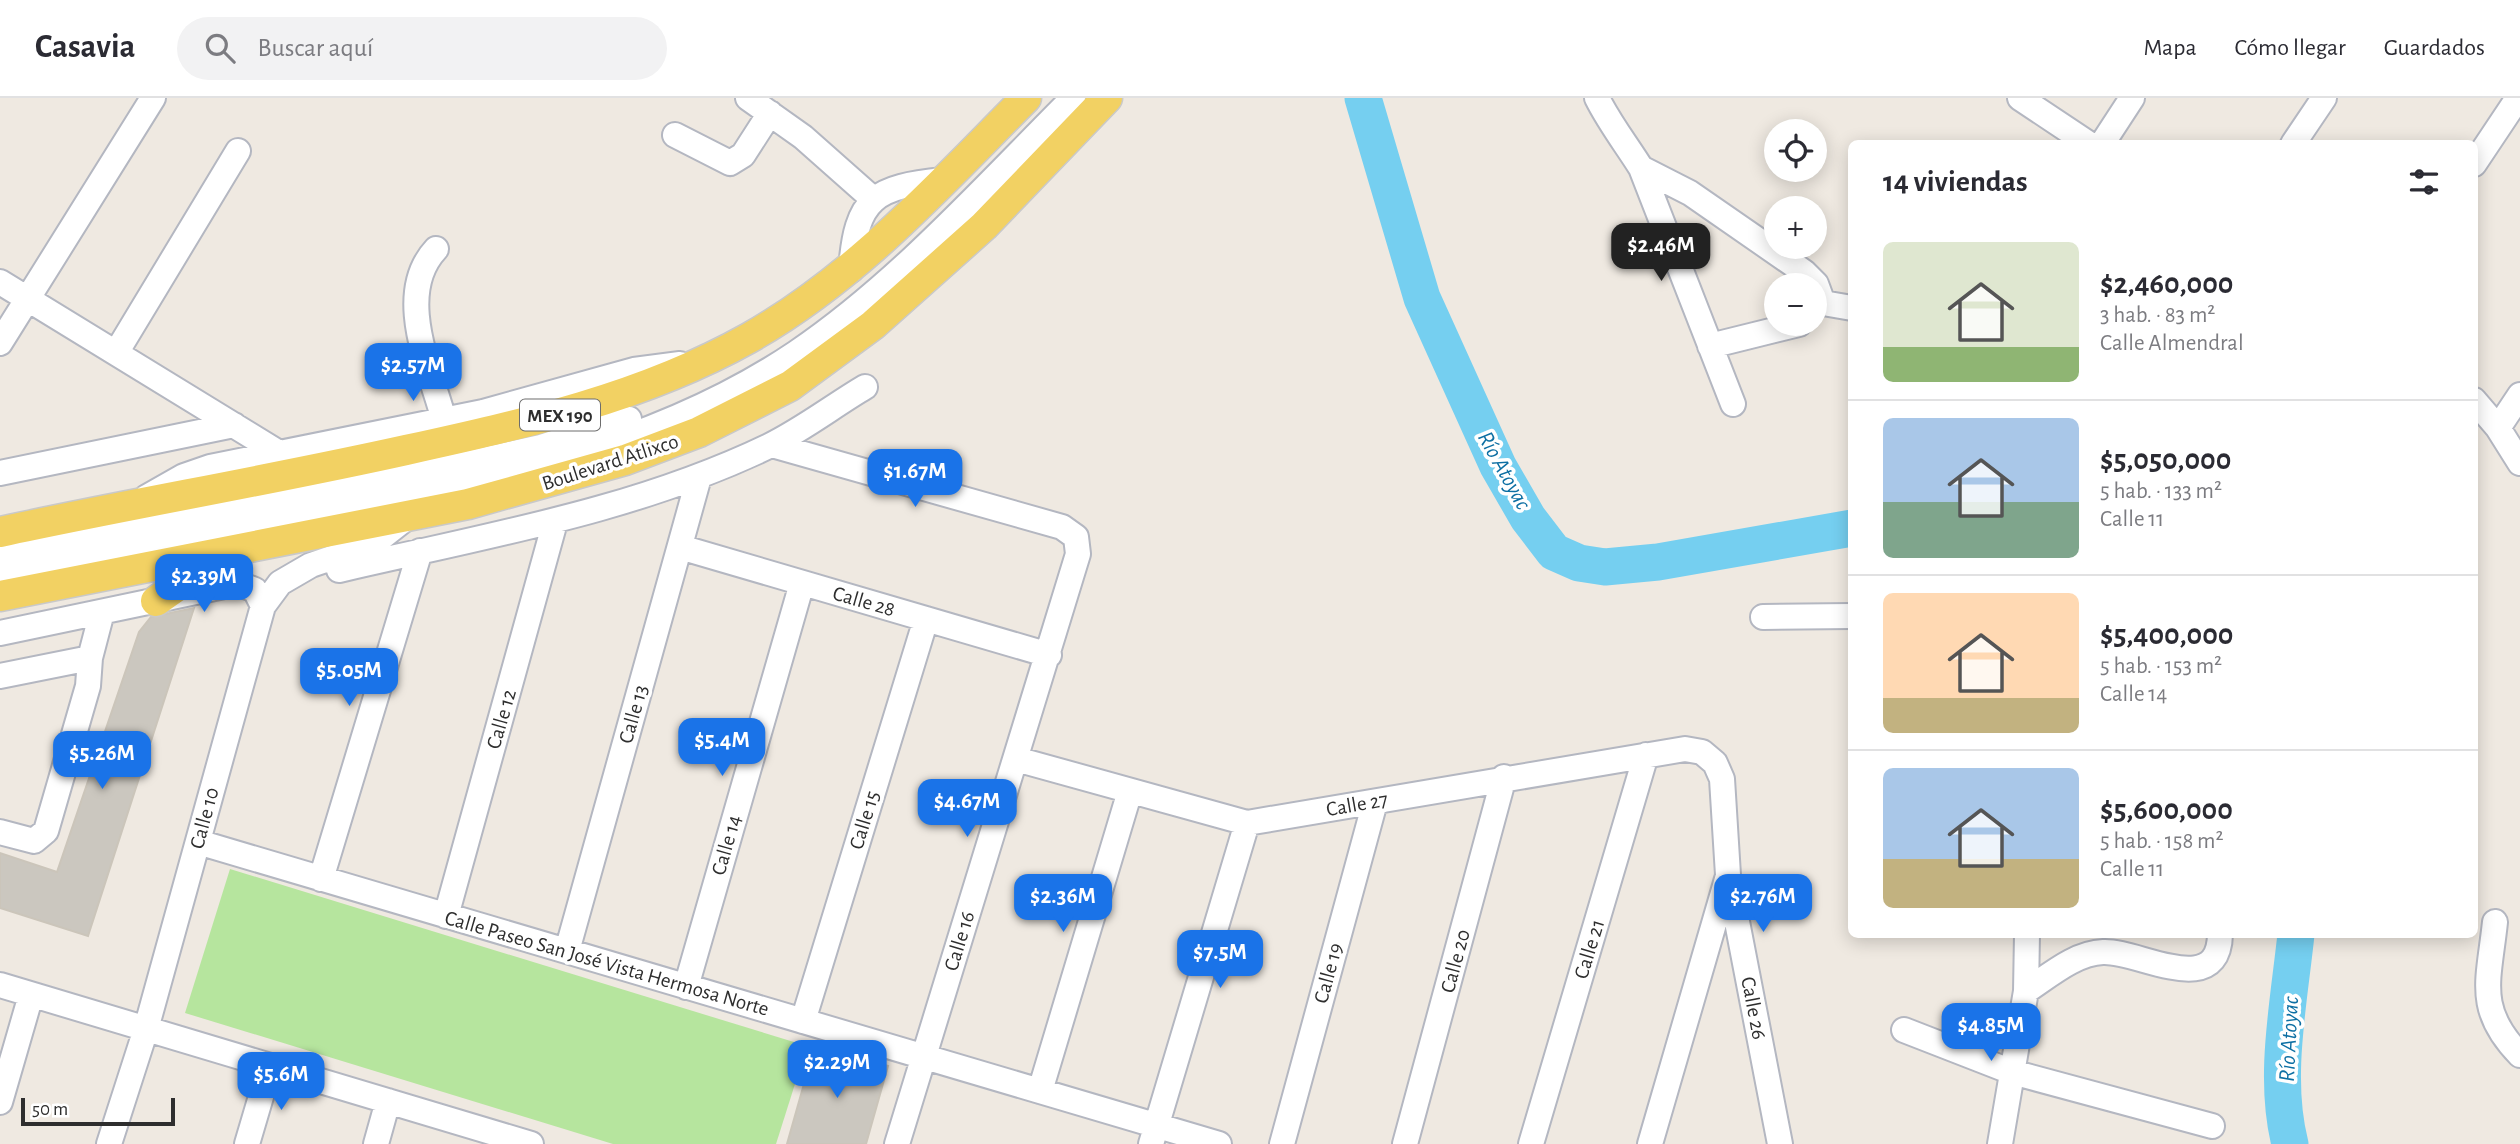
<!DOCTYPE html>
<html lang="es">
<head>
<meta charset="utf-8">
<style>
	body { margin:0; font-family:"Alegreya Sans",sans-serif; background:#f2f2f3; color:#2b2b33; height:100vh; display:flex; flex-direction:column; font-size:26px; white-space:nowrap }
	* { box-sizing:border-box; margin:0 }
	p { font-size:23px; color:#7c7c81 }
	.icon { flex:none; width:38px; height:38px; fill:none; stroke:currentColor; stroke-width:2; stroke-linecap:round; stroke-linejoin:round }
	.map { position:relative; flex:1; overflow:hidden }
	.sheet { position:absolute; left:1848px; top:42px; width:630px; height:798px; display:flex; flex-direction:column; background:#fff; border-radius:10px; box-shadow:0 4px 18px #0003 }
	.sheet>* { flex:none }
	.buttons { position:absolute; left:1764px; top:21px; display:grid; gap:14px }
	.buttons a { display:grid; place-items:center; width:63px; height:63px; border-radius:50%; background:#fff; box-shadow:0 4px 18px #0003; font-size:35px }
	.scale { position:absolute; left:21px; bottom:18px; width:154px; box-sizing:border-box; padding-left:7px; border:4px solid #2e2e2e; border-top:0; font-size:19px; line-height:24px; white-space:nowrap; color:#2e2e2e; -webkit-text-stroke:5px #fff; paint-order:stroke }
	.price { position:absolute; translate:-50% -60px; padding:0 16px; border-radius:14px; background:#1a73e8; color:#fff; font-size:23px; line-height:46px; filter:drop-shadow(0 2px 4px #0008) }
	.price::after { content:''; position:absolute; left:50%; top:42px; width:21px; height:16px; margin-left:-10px; background:inherit; clip-path:polygon(0 0,100% 0,50% 100%) }
	.price.selected { background:#222; color:#fff }
	ul { padding:0; list-style:none }
	li { display:flex; align-items:center; gap:21px; height:175px; padding:0 35px }
	li+li { border-top:2px solid #e1e1e2 }
	li span { display:grid; place-items:center; flex:none; width:196px; height:140px; border-radius:10px; color:#555 }
	li>.icon { margin-inline-start:auto }
	span .icon { width:84px; height:84px; fill:#fffc; stroke-width:1 }
	li b { font-size:30px }
	h2 { display:flex; justify-content:space-between; align-items:center; height:84px; padding:0 35px; font-size:30px }
	header { display:flex; align-items:center; gap:42px; box-sizing:border-box; height:98px; padding:0 35px; background:#fff; border-bottom:2px solid #e1e1e2 }
	header strong { font-size:33px }
	nav { display:flex; gap:38px; margin-inline-start:auto; font-size:24px }
	.search { width:490px; height:63px; background:#f2f2f3; display:flex; align-items:center; gap:18px; box-sizing:border-box; padding:0 24px; border-radius:38px; color:#7c7c81; font-size:26px }
	.map>svg:first-child { display:block }
</style>
</head>
<body>
<header>
<strong>Casavia</strong>
<div class="search"><svg class="icon" aria-label="search" viewBox="0 0 24 24"><circle cx="10" cy="10" r="6"/><path d="M15 15l6 6"/></svg>Buscar aquí</div>
<nav><a>Mapa</a><a>Cómo llegar</a><a>Guardados</a></nav>
</header>
<div class="map">
<svg width="2520" height="1046" viewBox="0 0 2520 1046">
	<rect width="100%" height="100%" fill="#efe9e1"/>
	<!-- green -->
	<path fill="#b6e59e" d="M230 771 807 948 776 1046H613L185 915Z"/>
	<g fill="none" stroke-linecap="round" stroke-linejoin="round">
		<!-- river -->
		<path stroke="#75cff0" stroke-width="37" d="M1363 0 1422 200 1498 368 1528 420 1554 454 1579 465 1605 469 1658 464 1852 430
			M2290 1046C2273 980 2289 904 2296 836"/>
	</g>
	<!-- building -->
	<path fill="#cbc7bf" stroke="#cbc5ba" stroke-width="2" d="M194 510 88 838 0 810V755L57 774 139 534 151 519Z
		M815 947 888 968 866 1046H787Z"/>
	<g fill="none" stroke-linecap="round" stroke-linejoin="round">
		<defs>
			<path id="minor" d="M748 0 803 39 873 101
				M1597 0C1610 26 1626 46 1641 70L1733 306
				M2020 0 2089 46
				M675 37 730 65 743 57 770 15
				M2102 46 2132 0
				M2293 46 2324 0
				M2474 66 2518 0
				M1641 70 1690 95 1804 174 1816 186 1823 205
				M436 151C394 196 430 270 444 322
				M851 172C856 99 875 89 944 82
				M0 184 279 355
				M1823 205 1852 210
				M0 245 153 0
				M1710 248 1799 226
				M116 255 238 53
				M2474 302 2498 330 2520 365
				M2498 330 2520 297
				M772 347 1062 429 1076 439 1078 456 897 1046
				M0 375 234 327
				M147 399 184 378 210 369 483 314 634 272 680 266
				M680 449 1049 557
				M0 459 406 379 541 349 629 321
				M339 472C484 438 634 413 769 348 802 332 833 308 865 289
				M0 479C107 458 215 437 322 415 486 383 655 350 796 255 899 185 985 88 1073 0
				M1763 519 1852 518
				M0 535 229 487H242L255 492 263 508
				M0 578 90 560
				M1016 661 1247 725 1685 651 1702 654 1715 665 1722 681 1728 777 1780 1046
				M0 734 34 743 46 733 88 588 90 560 102 514
				M198 744 1219 1046
				M321 781 420 453
				M446 818 555 424
				M2495 824C2489 882 2475 911 2520 957
				M567 853 699 379
				M0 887 531 1046
				M686 889 802 485
				M2026 893C2049 878 2075 855 2103 854 2138 852 2219 903 2220 836
				M803 923 926 521
				M1904 932 2012 974 2212 1028
				M1040 993 1130 693
				M0 1004 31 897
				M109 1046 146 931 263 508 280 485 311 467 373 446 410 417
				M247 1046 270 968
				M376 1046 388 1003
				M1151 1046 1247 725
				M1282 1046 1375 704
				M1405 1046 1504 679
				M1531 1046 1646 657
				M1650 1046 1727 781
				M2000 1046 2026 893 2027 836"/>
			<path id="major" d="M0 434C135 405 271 382 406 352 524 326 642 300 749 240 857 179 939 87 1026 0
				M0 498 468 406 625 362 699 334 790 288 873 227 984 128 1107 0
				M156 503 219 459"/>
		</defs>
		<!-- minor casing -->
		<use href="#minor" stroke="#b4b7c1" stroke-width="28"/>
		<!-- major casing -->
		<use href="#major" stroke="#c9c9c9" stroke-width="33"/>
		<!-- minor -->
		<use href="#minor" stroke="#fff" stroke-width="24"/>
		<!-- major -->
		<use href="#major" stroke="#f2d163" stroke-width="30"/>
	</g>
	<g text-anchor="middle" stroke-width="7" stroke-linejoin="round" paint-order="stroke">
		<!-- shield labels -->
		<rect fill="#fff" stroke="#6d6d6d" stroke-width="2" x="520" y="301.5" width="80" height="31" rx="5"/>
		<g font-size="19" font-weight="bold" fill="#2e2e2e">
			<text x="560" y="324">MEX 190</text>
		</g>
		<!-- street labels -->
		<g font-size="21" fill="#2e2e2e" stroke="#fff">
			<text transform="translate(610 364) rotate(-18)" y="7">Boulevard Atlixco</text>
			<text transform="translate(864 503) rotate(16)" y="7">Calle 28</text>
			<text transform="translate(633 616) rotate(-74)" y="7">Calle 13</text>
			<text transform="translate(501 621) rotate(-74)" y="7">Calle 12</text>
			<text transform="translate(1357 706) rotate(-10)" y="7">Calle 27</text>
			<text transform="translate(204 720) rotate(-75)" y="7">Calle 10</text>
			<text transform="translate(864 722) rotate(-73)" y="7">Calle 15</text>
			<text transform="translate(726 747) rotate(-74)" y="7">Calle 14</text>
			<text transform="translate(959 843) rotate(-73)" y="7">Calle 16</text>
			<text transform="translate(1589 851) rotate(-73)" y="7">Calle 21</text>
			<text transform="translate(1455 863) rotate(-75)" y="7">Calle 20</text>
			<text transform="translate(607 865) rotate(16)" y="7">Calle Paseo San José Vista Hermosa Norte</text>
			<text transform="translate(1328 875) rotate(-75)" y="7">Calle 19</text>
			<text transform="translate(1754 910) rotate(79)" y="7">Calle 26</text>
		</g>
		<!-- water labels -->
		<g font-size="23" font-style="italic" fill="#0d6fa3" stroke="#fff">
			<text transform="translate(1505 372) rotate(61)" y="8">Río Atoyac</text>
			<text transform="translate(2288 941) rotate(-87)" y="8">Río Atoyac</text>
		</g>
	</g>
</svg>
<div class="buttons">
<a><svg class="icon" aria-label="locate" viewBox="0 0 24 24"><circle cx="12" cy="12" r="6"/><path d="M12 2v4M12 18v4M2 12h4M18 12h4"/></svg></a>
<a>+</a>
<a>−</a>
</div>
<div class="scale">50 m</div>
<b class="price selected" style="left:1661px;top:185px">$2.46M</b>
<b class="price" style="left:413px;top:305px">$2.57M</b>
<b class="price" style="left:915px;top:411px">$1.67M</b>
<b class="price" style="left:204px;top:516px">$2.39M</b>
<b class="price" style="left:349px;top:610px">$5.05M</b>
<b class="price" style="left:722px;top:680px">$5.4M</b>
<b class="price" style="left:102px;top:693px">$5.26M</b>
<b class="price" style="left:967px;top:741px">$4.67M</b>
<b class="price" style="left:1063px;top:836px">$2.36M</b>
<b class="price" style="left:1763px;top:836px">$2.76M</b>
<b class="price" style="left:1220px;top:892px">$7.5M</b>
<b class="price" style="left:1991px;top:965px">$4.85M</b>
<b class="price" style="left:837px;top:1002px">$2.29M</b>
<b class="price" style="left:281px;top:1014px">$5.6M</b>
<section class="sheet">
<h2>14 viviendas<svg class="icon" aria-label="filters" viewBox="0 0 24 24"><path d="M4 7h16M4 17h16"/><circle cx="9" cy="7" r="2"/><circle cx="15" cy="17" r="2"/></svg></h2>
<ul>
<li><span style="background:linear-gradient(#dfe7d0 75%,#8fb573 0)"><svg class="icon" aria-label="home" viewBox="0 0 24 24"><path d="M3 11l9-7 9 7M6 9v11h12V9"/></svg></span><div><b>$2,460,000</b><p>3 hab. · 83 m²</p><p>Calle Almendral</p></div></li>
<li><span style="background:linear-gradient(#a9c7e8 60%,#7fa58c 0)"><svg class="icon" aria-label="home" viewBox="0 0 24 24"><path d="M3 11l9-7 9 7M6 9v11h12V9"/></svg></span><div><b>$5,050,000</b><p>5 hab. · 133 m²</p><p>Calle 11</p></div></li>
<li><span style="background:linear-gradient(#ffd9b3 75%,#c2b280 0)"><svg class="icon" aria-label="home" viewBox="0 0 24 24"><path d="M3 11l9-7 9 7M6 9v11h12V9"/></svg></span><div><b>$5,400,000</b><p>5 hab. · 153 m²</p><p>Calle 14</p></div></li>
<li><span style="background:linear-gradient(#a9c7e8 65%,#c2b280 0)"><svg class="icon" aria-label="home" viewBox="0 0 24 24"><path d="M3 11l9-7 9 7M6 9v11h12V9"/></svg></span><div><b>$5,600,000</b><p>5 hab. · 158 m²</p><p>Calle 11</p></div></li>
</ul>
</section>
</div>
</body>
</html>
